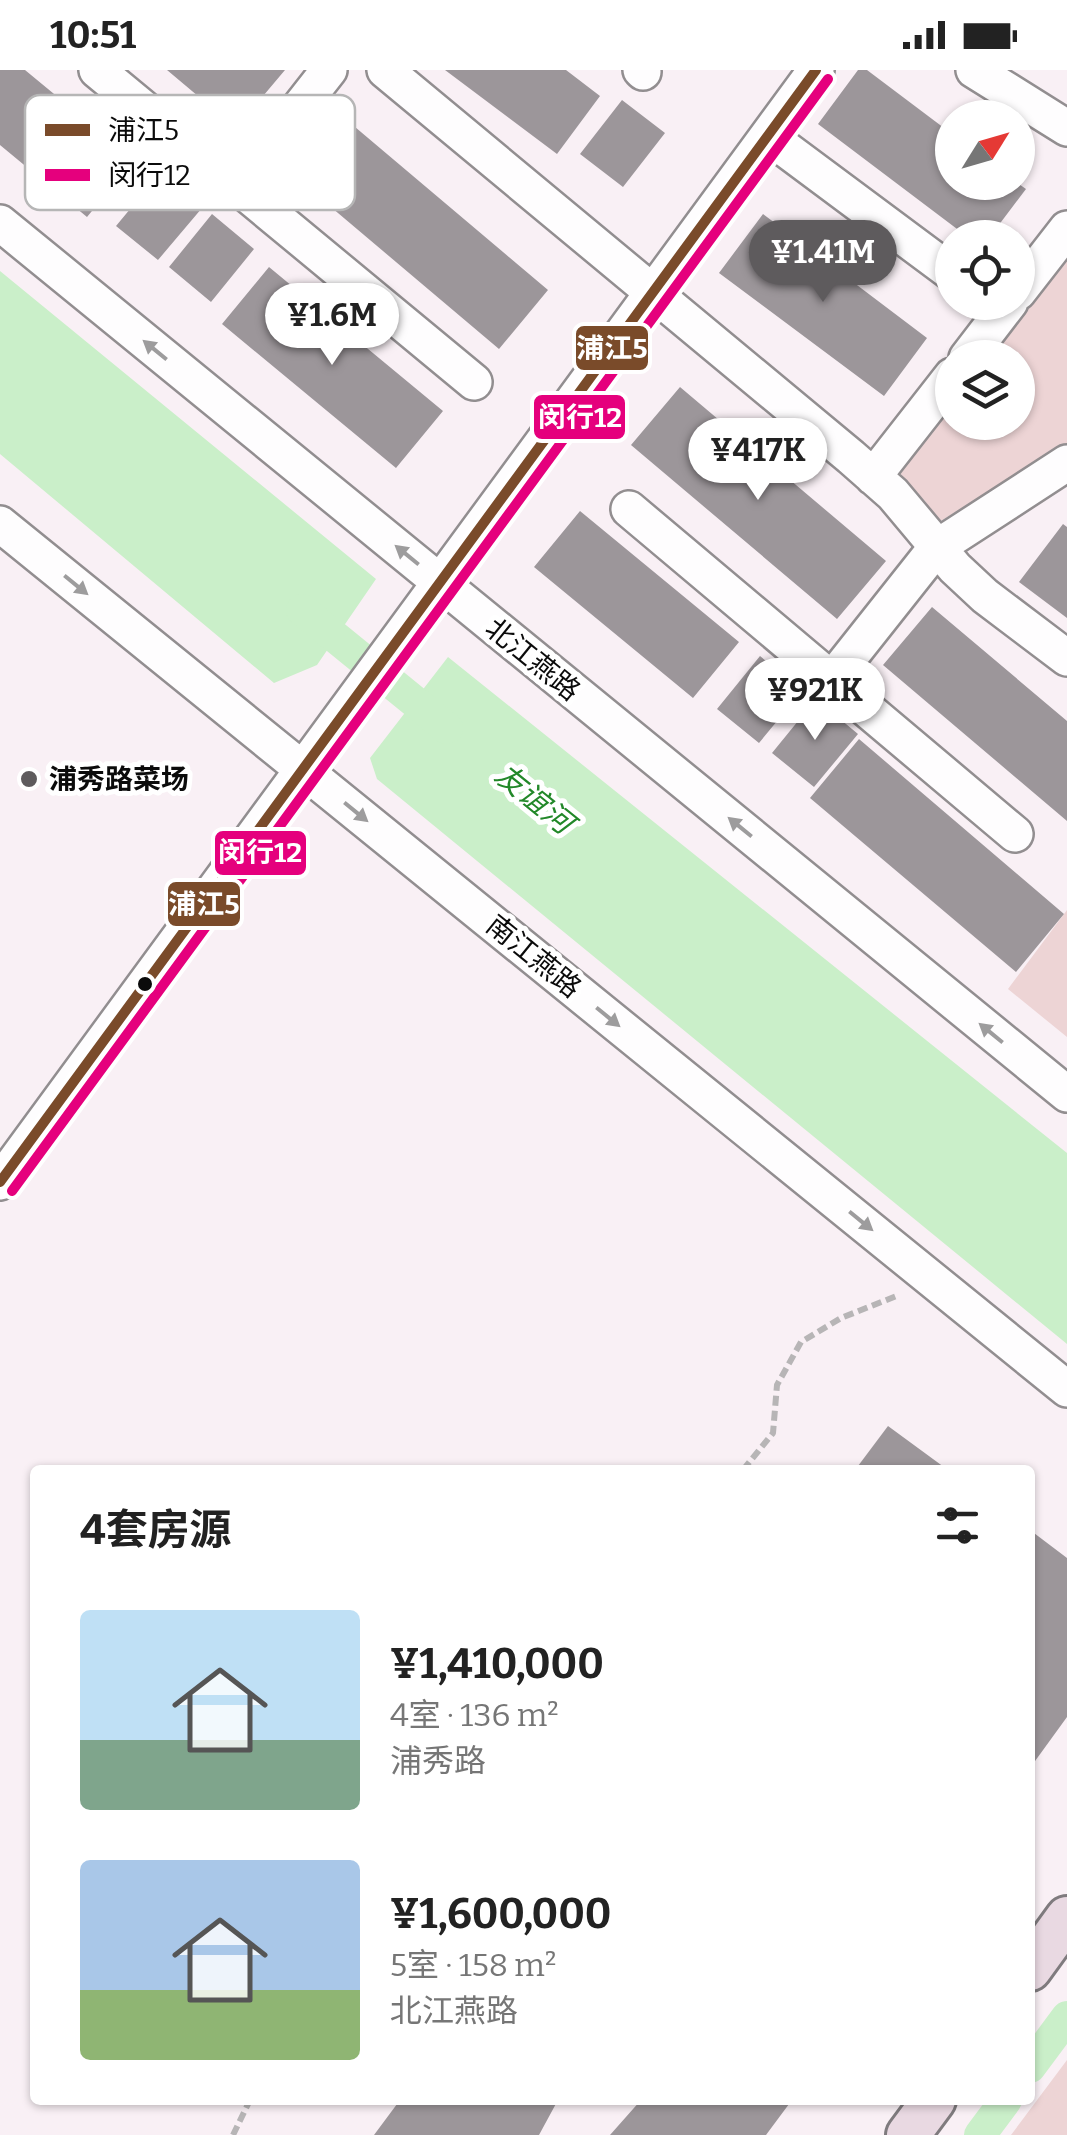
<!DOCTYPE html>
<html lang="zh">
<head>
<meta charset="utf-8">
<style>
	body { margin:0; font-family:Bitter,"Noto Sans SC",serif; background:#f2f2f2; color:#222; height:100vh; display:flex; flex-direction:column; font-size:38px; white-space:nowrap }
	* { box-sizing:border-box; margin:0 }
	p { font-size:32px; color:#767676 }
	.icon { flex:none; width:55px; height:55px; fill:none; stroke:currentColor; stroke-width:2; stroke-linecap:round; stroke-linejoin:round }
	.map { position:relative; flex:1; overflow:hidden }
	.panel { position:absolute; left:30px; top:1395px; width:1005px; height:640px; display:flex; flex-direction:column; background:#fff; border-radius:10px; box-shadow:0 2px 8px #0004 }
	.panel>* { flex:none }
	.needle { width:65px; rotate:53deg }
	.fabs { position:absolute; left:935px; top:30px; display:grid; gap:20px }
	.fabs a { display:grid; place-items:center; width:100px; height:100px; border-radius:50%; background:#fff; box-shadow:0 2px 8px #0004; font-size:50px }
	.price { position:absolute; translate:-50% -85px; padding:0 22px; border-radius:35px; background:#fff; color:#222; font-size:32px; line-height:65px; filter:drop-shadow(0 2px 5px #0008) }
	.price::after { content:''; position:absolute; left:50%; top:60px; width:30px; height:22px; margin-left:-15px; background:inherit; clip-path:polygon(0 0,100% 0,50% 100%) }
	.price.current { background:#5e5b5d; color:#fff }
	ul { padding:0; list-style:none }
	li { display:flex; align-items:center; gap:30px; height:250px; padding:0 50px }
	li span { display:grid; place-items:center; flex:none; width:280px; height:200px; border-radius:10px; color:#555 }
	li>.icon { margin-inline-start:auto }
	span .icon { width:120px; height:120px; fill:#fffc; stroke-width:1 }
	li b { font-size:42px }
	h2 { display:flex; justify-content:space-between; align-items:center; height:120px; padding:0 50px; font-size:42px }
	.status { display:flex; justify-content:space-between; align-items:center; height:70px; padding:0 50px; background:#fff; direction:ltr }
	.status svg { height:28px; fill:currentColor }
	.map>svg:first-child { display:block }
</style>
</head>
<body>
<div class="status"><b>10:51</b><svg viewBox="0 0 49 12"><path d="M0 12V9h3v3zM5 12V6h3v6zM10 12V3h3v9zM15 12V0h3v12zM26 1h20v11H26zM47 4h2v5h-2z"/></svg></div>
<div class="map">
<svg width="1067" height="2065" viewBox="0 0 1067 2065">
	<rect width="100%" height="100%" fill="#f9f0f5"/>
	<!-- green -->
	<path fill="#edd4d5" d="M1067 189V375L939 452 925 431 894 400 952 329V352H1018V288L986 287Z
		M1067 840V967L1008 919Z
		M1067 1990V2065H1011Z"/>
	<!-- water -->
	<path fill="#caefc9" d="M0 201 376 509 317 595 274 613 0 384Z
		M448 587 1067 1083V1274L377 709 370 688Z"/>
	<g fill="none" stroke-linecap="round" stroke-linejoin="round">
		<!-- canal -->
		<path stroke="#caefc9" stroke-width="32" d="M302 540 447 658
			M1030 1997 1067 1947
			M980 2065 1006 2030"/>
	</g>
	<!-- building -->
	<path fill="#9c969a" d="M0 0H25L134 90 87 147 0 75Z
		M167 0H285L236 58Z
		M445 0H566L600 26 557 84Z
		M858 0H867L952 64V112H1016L1026 119 989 168H969L818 54Z
		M622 30 665 63 623 117 580 84Z
		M342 46 548 220 499 279 293 105Z
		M160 103 202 138 158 190 116 156Z
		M212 144 254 179 211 232 169 197Z
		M763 144 927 268 884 326 719 203Z
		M269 197 443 341 396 398 222 254Z
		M680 317 886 491 837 549 631 375Z
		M580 441 739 572 693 628 534 497Z
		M1063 454 1067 457V548L1019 512Z
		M932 537 1067 651V751L883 595Z
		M760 586 802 621 759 673 717 639Z
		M816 629 858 664 814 717 772 683Z
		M859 669 1064 844 1016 902 810 728Z
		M888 1356 948 1400H855Z
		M1030 1460 1067 1488V1647L1030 1698Z
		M400 2030H558L539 2065H374Z
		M641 2030H792L766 2065H610Z"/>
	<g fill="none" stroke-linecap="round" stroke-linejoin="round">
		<defs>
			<path id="minor" d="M97 0 474 312
				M385 0 851 387 893 424 955 498 985 526 1067 588
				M641 0 643 2
				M974 0 1067 58
				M768 66 952 203
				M238 116 329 0
				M0 153 1067 1024
				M1018 222 1067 159
				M967 288 1010 232
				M873 407 952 306
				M629 439 1015 764
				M0 454 1067 1319
				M833 608 936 478 1067 393
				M0 1112 816 0"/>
			<path id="major" d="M1030 1899 1067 1848
				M908 2065 934 2030"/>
		</defs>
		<!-- minor casing -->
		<use href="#minor" stroke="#928e90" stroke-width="40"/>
		<!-- major casing -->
		<use href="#major" stroke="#7f7b7e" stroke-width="48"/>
		<!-- path -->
		<path stroke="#b7b5b6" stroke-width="6" stroke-dasharray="10 5" stroke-linecap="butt" d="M743 1400 773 1363 777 1315 801 1272 841 1248 899 1225
			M233 2065 250 2030"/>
		<!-- minor -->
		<use href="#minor" stroke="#fefdfe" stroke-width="35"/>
		<!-- major -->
		<use href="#major" stroke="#e9d9e2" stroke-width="42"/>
		<defs>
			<path id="bus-1" d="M0 1112 816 0"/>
			<path id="bus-2" d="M12 1121 828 9"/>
		</defs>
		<!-- bus-1 casing -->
		<use href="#bus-1" stroke="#fff" stroke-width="18"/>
		<!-- bus-2 casing -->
		<use href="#bus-2" stroke="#fff" stroke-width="18"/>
		<!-- bus-1 -->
		<use href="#bus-1" stroke="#7a4b2a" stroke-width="10"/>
		<!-- bus-2 -->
		<use href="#bus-2" stroke="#e5007d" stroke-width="10"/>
	</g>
	<!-- one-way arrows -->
	<defs><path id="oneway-solid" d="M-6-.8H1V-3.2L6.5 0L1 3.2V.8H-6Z" transform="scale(2.5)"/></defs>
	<g fill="#9d9c9d">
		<use href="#oneway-solid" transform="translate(155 280) rotate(-141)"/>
		<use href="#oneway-solid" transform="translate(407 485) rotate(-141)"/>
		<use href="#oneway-solid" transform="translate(76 515) rotate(39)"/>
		<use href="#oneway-solid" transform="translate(356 742) rotate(39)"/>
		<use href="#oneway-solid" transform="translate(740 757) rotate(-141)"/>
		<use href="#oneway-solid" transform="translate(608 947) rotate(39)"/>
		<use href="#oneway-solid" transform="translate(991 963) rotate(-141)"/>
		<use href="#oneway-solid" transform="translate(861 1151) rotate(39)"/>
	</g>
	<!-- markers -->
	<circle fill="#5e5b5d" stroke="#fff" stroke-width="4" cx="29" cy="709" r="10"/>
	<circle fill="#0b0b0b" stroke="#fff" stroke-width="4" cx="145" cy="914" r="9"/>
	<g text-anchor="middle" stroke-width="10" stroke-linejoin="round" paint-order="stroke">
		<!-- street labels -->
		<g font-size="28" fill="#0b0b0b" stroke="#fff">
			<text transform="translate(533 589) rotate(39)" y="10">北江燕路</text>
			<text transform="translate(534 886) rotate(39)" y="10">南江燕路</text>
		</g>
		<!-- poi labels -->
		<g font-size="28" font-weight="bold" fill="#0b0b0b" stroke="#fff" text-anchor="start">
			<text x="49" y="719">浦秀路菜场</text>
		</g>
		<!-- water labels -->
		<g font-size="30" font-style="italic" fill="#228829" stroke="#fff">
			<text transform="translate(534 729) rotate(39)" y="10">友谊河</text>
		</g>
	</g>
	<!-- legend -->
	<rect x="25" y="25" width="330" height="115" rx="15" fill="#fff" stroke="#b6b6b6" stroke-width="2.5"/>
	<rect x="45" y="54" width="45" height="12" fill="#7a4b2a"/>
	<rect x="45" y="99" width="45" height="12" fill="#e5007d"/>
	<g font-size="28" fill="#0b0b0b">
		<text x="108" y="70">浦江5</text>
		<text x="108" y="115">闵行12</text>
	</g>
	<g stroke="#fff" stroke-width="4">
		<rect x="574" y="254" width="76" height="48" rx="10" fill="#7a4b2a"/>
		<rect x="532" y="323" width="95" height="48" rx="10" fill="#e5007d"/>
		<rect x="213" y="759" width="95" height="48" rx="10" fill="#e5007d"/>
		<rect x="166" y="810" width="76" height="48" rx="10" fill="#7a4b2a"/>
	</g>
	<g font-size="28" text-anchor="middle" font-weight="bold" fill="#fff">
		<text x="612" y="288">浦江5</text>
		<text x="580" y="357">闵行12</text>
		<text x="260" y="792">闵行12</text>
		<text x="204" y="844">浦江5</text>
	</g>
</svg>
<div class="fabs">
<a><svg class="needle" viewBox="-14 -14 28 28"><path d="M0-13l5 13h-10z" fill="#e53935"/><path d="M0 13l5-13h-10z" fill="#767676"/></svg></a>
<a><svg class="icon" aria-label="locate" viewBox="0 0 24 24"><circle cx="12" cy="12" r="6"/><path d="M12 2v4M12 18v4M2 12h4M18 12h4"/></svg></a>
<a><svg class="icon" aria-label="layers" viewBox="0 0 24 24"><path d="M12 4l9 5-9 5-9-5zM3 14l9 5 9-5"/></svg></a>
</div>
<b class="price current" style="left:823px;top:235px">¥1.41M</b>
<b class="price" style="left:332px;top:298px">¥1.6M</b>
<b class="price" style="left:758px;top:433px">¥417K</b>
<b class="price" style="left:815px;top:673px">¥921K</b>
<section class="panel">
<h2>4套房源<svg class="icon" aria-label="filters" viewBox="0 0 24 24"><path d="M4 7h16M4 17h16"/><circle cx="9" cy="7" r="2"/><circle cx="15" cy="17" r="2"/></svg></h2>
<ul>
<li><span style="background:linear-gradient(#bfe0f5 65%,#7fa58c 0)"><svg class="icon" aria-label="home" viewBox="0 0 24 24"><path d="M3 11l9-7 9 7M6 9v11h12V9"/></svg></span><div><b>¥1,410,000</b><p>4室 · 136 m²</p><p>浦秀路</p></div></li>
<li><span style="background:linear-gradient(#a9c7e8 65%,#8fb573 0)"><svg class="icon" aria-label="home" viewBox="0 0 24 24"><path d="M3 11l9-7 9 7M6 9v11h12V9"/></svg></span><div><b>¥1,600,000</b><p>5室 · 158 m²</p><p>北江燕路</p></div></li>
</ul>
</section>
</div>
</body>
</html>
